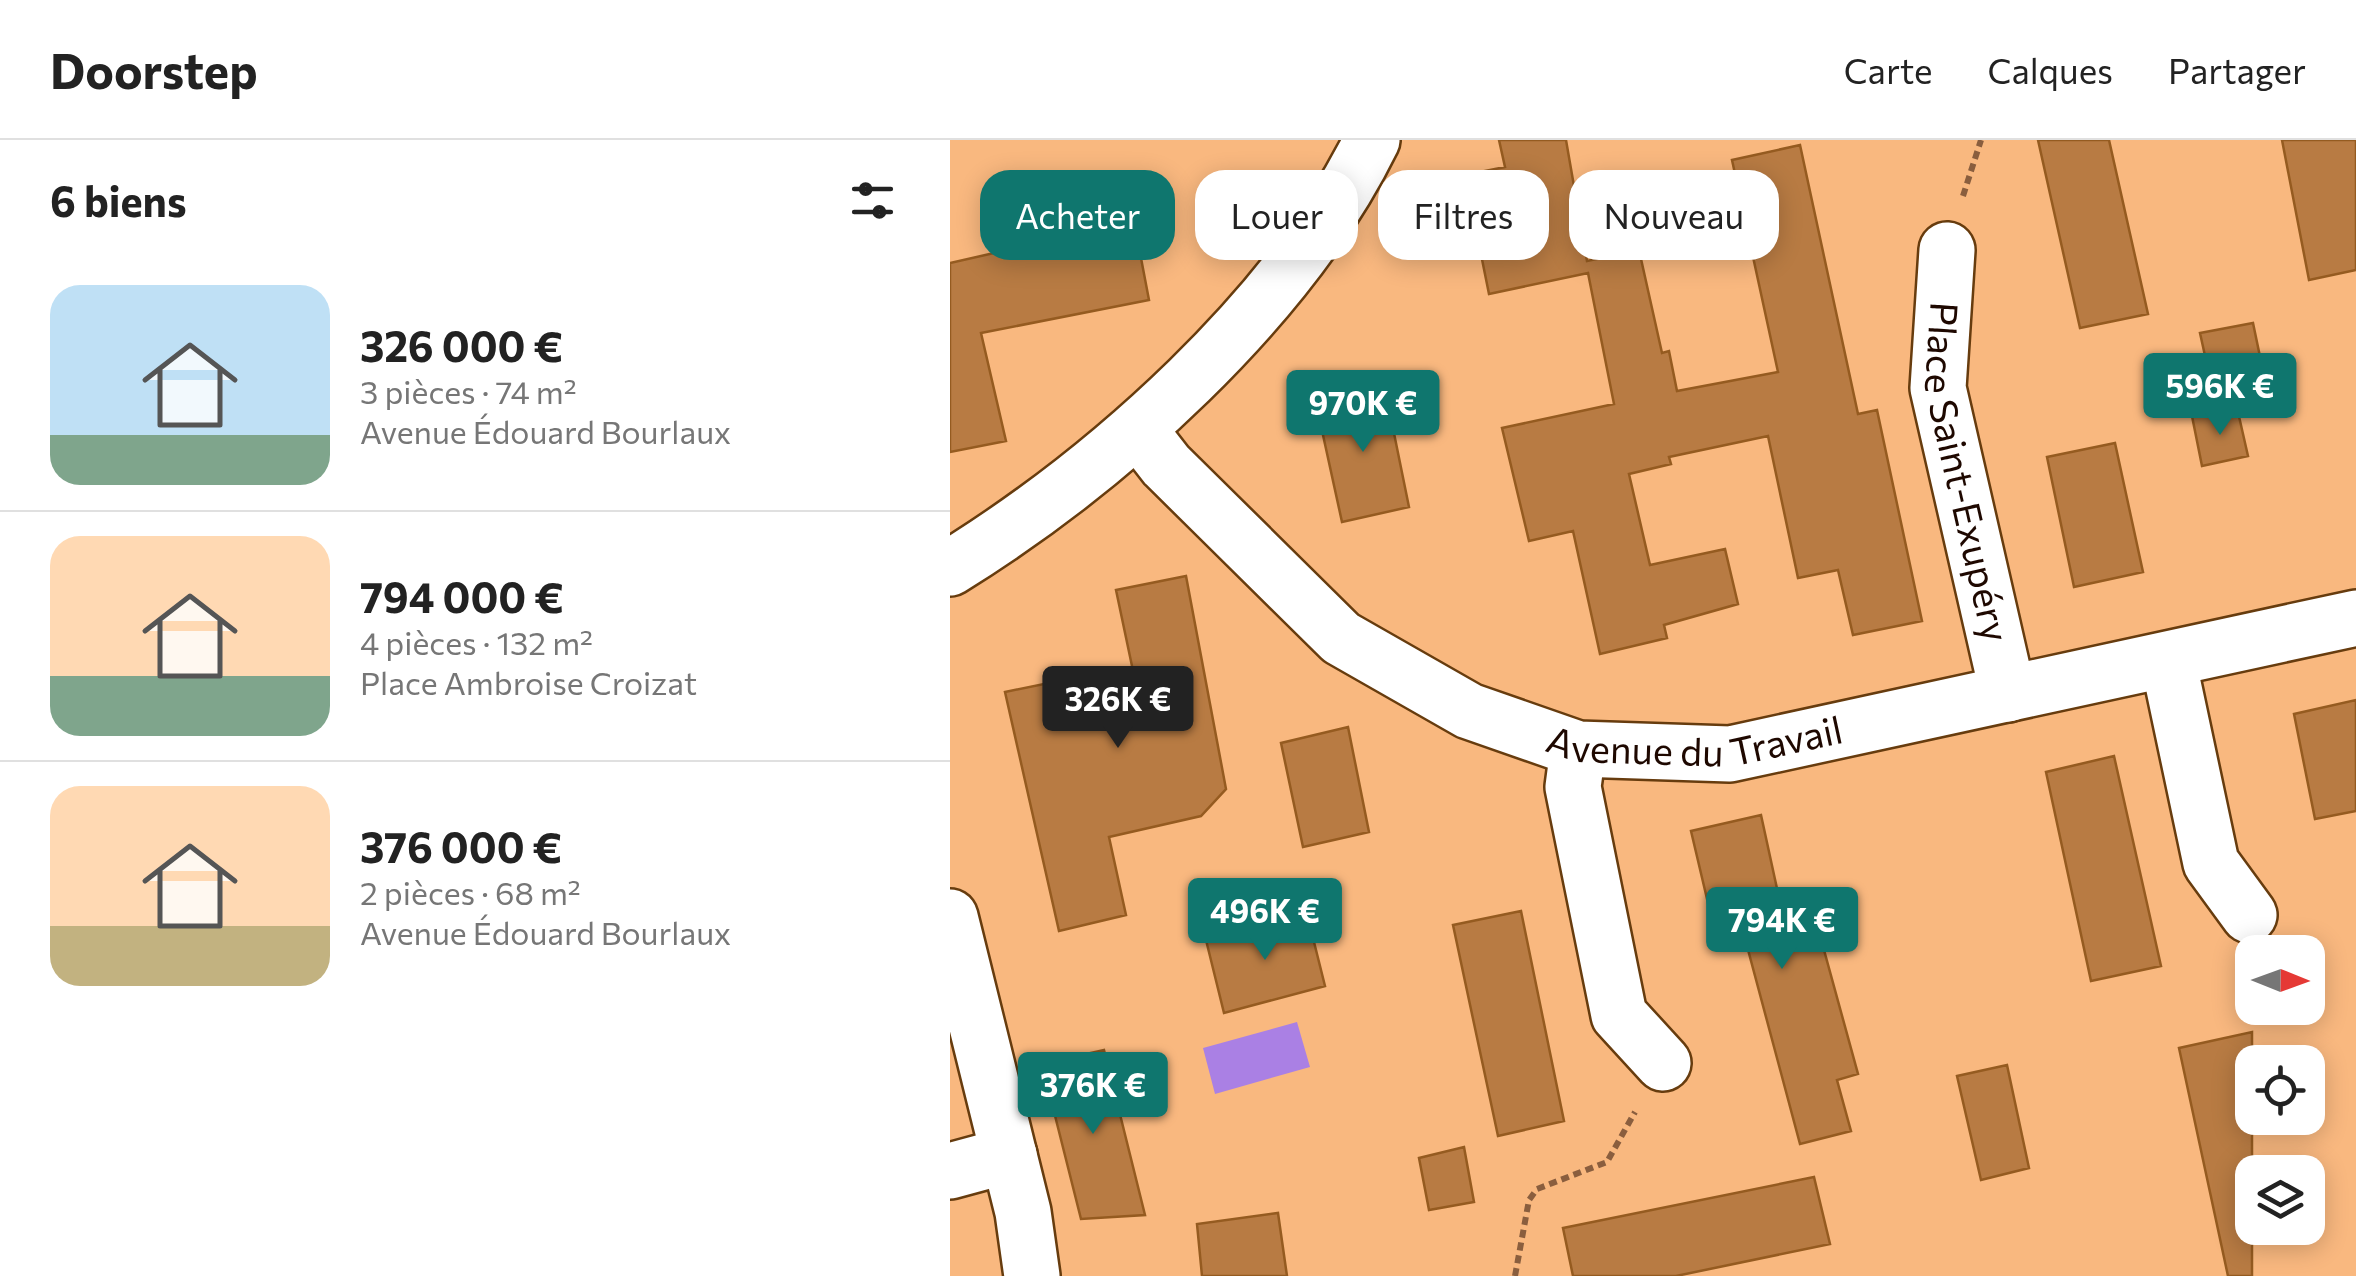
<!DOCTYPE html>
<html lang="fr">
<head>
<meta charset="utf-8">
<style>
	body { margin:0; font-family:Commissioner,sans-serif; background:#f6f6f6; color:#222; height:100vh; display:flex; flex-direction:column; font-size:38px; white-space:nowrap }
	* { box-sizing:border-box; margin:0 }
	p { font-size:32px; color:#767676 }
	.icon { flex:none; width:55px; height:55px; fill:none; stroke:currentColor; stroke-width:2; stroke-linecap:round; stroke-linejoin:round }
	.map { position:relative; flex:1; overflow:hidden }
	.sheet { display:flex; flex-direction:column; background:#fff; width:950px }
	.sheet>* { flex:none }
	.top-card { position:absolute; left:30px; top:30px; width:950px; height:90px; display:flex; gap:20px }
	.needle { width:65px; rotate:91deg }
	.buttons { position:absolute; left:1285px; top:795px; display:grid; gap:20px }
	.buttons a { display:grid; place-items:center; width:90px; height:90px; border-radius:20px; background:#fff; box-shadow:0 5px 25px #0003; font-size:50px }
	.price { position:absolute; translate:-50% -85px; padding:0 22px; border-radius:10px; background:#0f766e; color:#fff; font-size:32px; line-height:65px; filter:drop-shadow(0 2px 5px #0008) }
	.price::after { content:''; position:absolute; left:50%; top:60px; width:30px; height:22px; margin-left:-15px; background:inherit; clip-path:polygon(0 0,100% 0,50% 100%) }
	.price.current { background:#222; color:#fff }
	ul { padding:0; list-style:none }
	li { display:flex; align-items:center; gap:30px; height:250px; padding:0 50px }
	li+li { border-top:2px solid #e0e0e0 }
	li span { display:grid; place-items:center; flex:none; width:280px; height:200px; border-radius:30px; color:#555 }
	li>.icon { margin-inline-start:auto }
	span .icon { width:120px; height:120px; fill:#fffc; stroke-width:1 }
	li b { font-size:42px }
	h2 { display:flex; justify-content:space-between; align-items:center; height:120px; padding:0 50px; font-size:42px }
	.pill { padding:0 35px; border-radius:30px; background:#fff; box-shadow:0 5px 25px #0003; font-size:35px; line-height:90px }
	.pill.current { background:#0f766e; color:#fff }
	header { display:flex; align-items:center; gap:60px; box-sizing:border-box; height:140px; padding:0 50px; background:#fff; border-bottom:2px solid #e0e0e0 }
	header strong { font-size:48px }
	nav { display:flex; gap:55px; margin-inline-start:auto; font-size:35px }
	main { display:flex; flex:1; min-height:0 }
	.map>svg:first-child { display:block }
</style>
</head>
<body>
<header>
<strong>Doorstep</strong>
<nav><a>Carte</a><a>Calques</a><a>Partager</a></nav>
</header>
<main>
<section class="sheet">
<h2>6 biens<svg class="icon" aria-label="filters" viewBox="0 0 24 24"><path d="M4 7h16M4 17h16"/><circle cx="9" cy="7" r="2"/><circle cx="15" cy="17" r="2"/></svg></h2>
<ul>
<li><span style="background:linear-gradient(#bfe0f5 75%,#7fa58c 0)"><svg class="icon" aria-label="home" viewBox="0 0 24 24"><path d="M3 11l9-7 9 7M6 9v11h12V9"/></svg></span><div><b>326 000 €</b><p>3 pièces · 74 m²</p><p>Avenue Édouard Bourlaux</p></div></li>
<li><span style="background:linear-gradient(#ffd9b3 70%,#7fa58c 0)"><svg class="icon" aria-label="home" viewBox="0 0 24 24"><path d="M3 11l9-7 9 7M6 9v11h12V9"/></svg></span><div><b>794 000 €</b><p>4 pièces · 132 m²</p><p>Place Ambroise Croizat</p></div></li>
<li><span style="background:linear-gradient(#ffd9b3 70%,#c2b280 0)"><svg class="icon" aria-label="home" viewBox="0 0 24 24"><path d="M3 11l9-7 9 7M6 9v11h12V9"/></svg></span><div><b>376 000 €</b><p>2 pièces · 68 m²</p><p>Avenue Édouard Bourlaux</p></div></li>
</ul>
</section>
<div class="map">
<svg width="1406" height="1136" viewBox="0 0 1406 1136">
	<rect width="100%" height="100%" fill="#f9b87f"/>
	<!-- water -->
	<path fill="#aa80e4" d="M347 882 360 927 265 954 253 908Z"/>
	<!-- building -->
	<path fill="#b87b43" stroke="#955b20" stroke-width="2.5" d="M549 0H616L637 121 689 110 712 213 719 211 727 251 828 232 782 20 850 5 908 274 927 270 972 481 903 495 888 430 848 438 818 296 719 317 721 324 679 334 700 425 775 409 788 464 714 485 717 498 650 514 623 391 579 401 552 288 664 264 638 133 539 154 515 35 555 27Z
		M1088 0H1159L1198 174 1130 188Z
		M1332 0H1406V130L1359 140Z
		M158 41 164 75 182 71 199 160 31 193 56 301 0 312V123L97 101 88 54Z
		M1303 183 1313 231 1261 243 1250 193Z
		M435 249 459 367 392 382 366 263Z
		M1288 272 1298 316 1252 326 1242 276Z
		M1165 303 1193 432 1124 447 1097 317Z
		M236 436 276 649 251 676 159 697 176 775 109 791 55 552 182 526 166 450Z
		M1406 560V671L1365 679 1344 574Z
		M398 587 419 692 353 707 331 603Z
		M1164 616 1211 826 1141 841 1096 632Z
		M811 675 831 767 860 759 908 934 887 940 901 991 850 1004 793 791 766 797 741 691Z
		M571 771 614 981 548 996 503 785Z
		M357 774 375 846 274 873 256 800Z
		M1302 892V1136H1278L1229 908Z
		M154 910 195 1075 131 1079 92 924Z
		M1057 925 1079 1028 1031 1040 1007 936Z
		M514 1007 524 1062 479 1070 469 1018Z
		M864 1037 880 1104 726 1136H623L613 1088Z
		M328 1073 337 1136H252L247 1084Z"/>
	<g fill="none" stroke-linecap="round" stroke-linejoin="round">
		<defs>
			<g id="minor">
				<path id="s1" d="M997 110 988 248 1058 554"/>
				<path id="s2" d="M188 289 216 325 391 498 519 571 628 609 780 614 1406 478"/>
				<path d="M0 428C158 330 339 169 422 0"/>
				<path d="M1218 520 1261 723 1299 775"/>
				<path d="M628 609 623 647 669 875 713 923"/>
				<path d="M0 1031 59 1015"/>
			</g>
			<path id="tertiary" d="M0 777 73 1072 82 1136"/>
		</defs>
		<!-- minor casing -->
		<use href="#minor" stroke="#673c0e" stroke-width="60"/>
		<!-- tertiary casing -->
		<use href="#tertiary" stroke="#673c0e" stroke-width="60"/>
		<!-- path -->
		<path stroke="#8a5e3e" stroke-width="6" stroke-dasharray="8 5" stroke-linecap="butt" d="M1013 56 1031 0
			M565 1136 579 1060 587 1049 657 1022 685 972"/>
		<!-- minor -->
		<use href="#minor" stroke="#fff" stroke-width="55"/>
		<!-- tertiary -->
		<use href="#tertiary" stroke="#fff" stroke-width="55"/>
	</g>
	<g text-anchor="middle" stroke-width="9" stroke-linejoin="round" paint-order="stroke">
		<!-- street labels -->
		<g font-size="38" fill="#1e0800" stroke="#fde2cc">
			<text dy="13" stroke="none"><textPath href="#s1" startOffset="225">Place Saint-Exupéry</textPath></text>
			<text dy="13" stroke="none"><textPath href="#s2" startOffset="672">Avenue du Travail</textPath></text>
		</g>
	</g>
</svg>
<div class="buttons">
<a><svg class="needle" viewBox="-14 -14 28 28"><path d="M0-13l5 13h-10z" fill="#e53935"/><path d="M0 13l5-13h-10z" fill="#767676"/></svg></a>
<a><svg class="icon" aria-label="locate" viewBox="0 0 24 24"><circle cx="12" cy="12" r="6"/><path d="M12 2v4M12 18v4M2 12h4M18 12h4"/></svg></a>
<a><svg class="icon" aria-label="layers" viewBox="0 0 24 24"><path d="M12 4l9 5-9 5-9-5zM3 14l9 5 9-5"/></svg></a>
</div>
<b class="price" style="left:1270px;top:298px">596K €</b>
<b class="price" style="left:413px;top:315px">970K €</b>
<b class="price current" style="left:168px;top:611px">326K €</b>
<b class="price" style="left:315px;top:823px">496K €</b>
<b class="price" style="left:832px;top:832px">794K €</b>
<b class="price" style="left:143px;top:997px">376K €</b>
<div class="top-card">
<a class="pill current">Acheter</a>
<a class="pill">Louer</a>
<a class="pill">Filtres</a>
<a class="pill">Nouveau</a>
</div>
</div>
</main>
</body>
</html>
